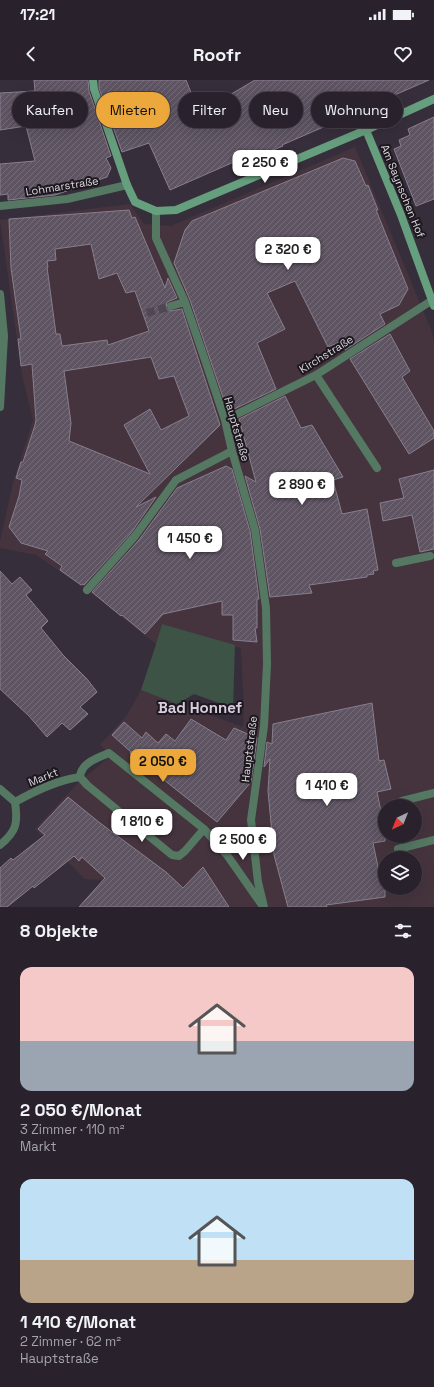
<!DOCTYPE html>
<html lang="de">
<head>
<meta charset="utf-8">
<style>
	body { margin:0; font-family:"Space Grotesk",sans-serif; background:#352f39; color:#f1f3f6; height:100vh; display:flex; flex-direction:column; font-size:15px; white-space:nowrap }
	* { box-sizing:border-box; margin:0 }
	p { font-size:13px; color:#a5a4aa }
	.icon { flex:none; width:22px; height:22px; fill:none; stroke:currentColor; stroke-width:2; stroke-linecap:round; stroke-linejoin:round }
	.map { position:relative; height:827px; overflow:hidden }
	.details { display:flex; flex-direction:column; background:#29222d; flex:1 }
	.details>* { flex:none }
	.top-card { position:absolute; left:12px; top:12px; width:410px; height:36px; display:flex; gap:8px }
	.needle { width:26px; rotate:223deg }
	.tools { position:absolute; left:378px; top:719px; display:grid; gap:8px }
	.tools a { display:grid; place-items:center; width:44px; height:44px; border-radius:50%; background:#29222d; box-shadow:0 4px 16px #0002,0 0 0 1px #453f49; font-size:20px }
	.price { position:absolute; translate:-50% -34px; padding:0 9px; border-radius:8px; background:#fff; color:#222; font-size:13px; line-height:26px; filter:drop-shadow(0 1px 2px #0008) }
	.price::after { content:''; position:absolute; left:50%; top:24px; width:12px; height:9px; margin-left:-6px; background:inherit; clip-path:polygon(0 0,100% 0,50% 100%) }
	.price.selected { background:#eda83b; color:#111 }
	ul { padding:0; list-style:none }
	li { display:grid; align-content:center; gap:8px; height:212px; padding:0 20px }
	li span { display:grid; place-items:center; height:124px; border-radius:12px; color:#555 }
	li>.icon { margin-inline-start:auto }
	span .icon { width:72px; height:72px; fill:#fffc; stroke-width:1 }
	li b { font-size:17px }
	h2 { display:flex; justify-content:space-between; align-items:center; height:48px; padding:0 20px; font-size:17px }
	.pill { padding:0 14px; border-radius:18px; background:#29222d; box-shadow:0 4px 16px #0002,0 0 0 1px #453f49; font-size:14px; line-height:36px }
	.pill.selected { background:#eda83b; color:#111 }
	.status { display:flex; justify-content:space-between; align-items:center; height:28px; padding:0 20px; background:#29222d; direction:ltr }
	.status svg { height:11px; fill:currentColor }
	header { display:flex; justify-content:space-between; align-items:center; height:52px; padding:0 20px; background:#29222d; font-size:18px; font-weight:700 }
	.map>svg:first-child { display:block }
</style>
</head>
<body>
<div class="status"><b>17:21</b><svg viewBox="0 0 49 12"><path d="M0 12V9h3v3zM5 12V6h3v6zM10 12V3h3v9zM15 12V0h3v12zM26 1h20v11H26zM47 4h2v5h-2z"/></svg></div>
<header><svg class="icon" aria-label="back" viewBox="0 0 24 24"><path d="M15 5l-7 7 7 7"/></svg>Roofr<svg class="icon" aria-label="heart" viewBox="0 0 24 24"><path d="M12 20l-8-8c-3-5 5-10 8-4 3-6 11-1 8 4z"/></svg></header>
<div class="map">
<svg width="434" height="827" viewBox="0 0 434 827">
	<defs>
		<pattern id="building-hatch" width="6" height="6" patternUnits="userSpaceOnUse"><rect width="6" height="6" fill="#5e5462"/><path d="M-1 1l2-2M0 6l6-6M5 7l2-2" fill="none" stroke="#746c78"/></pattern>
	</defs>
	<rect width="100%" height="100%" fill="#372e3c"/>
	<!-- commercial -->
	<path fill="#45343e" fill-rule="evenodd" d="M355 67 430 247 434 259V827H137L126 821 103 800 85 799 35 749 78 703 112 675 100 665 127 635 141 610 243 647 244 632 241 568 162 544 157 565 87 510 36 475 0 468V461L13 403 33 340 22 295 0 140 130 124 144 144 171 146ZM385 726H415V756H385ZM385 778H415V808H385Z"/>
	<!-- park -->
	<path fill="#3c5346" d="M162 544 235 565 233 628 194 614 177 624 141 610C148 588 156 566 162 544Z"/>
	<!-- building -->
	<path fill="url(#building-hatch)" stroke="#897e8f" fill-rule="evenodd" d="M34 0H88L89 11 111 76 106 78 111 88 107 97 55 115 8 120V114L0 115V84L35 81 26 46 0 50V13L35 11Z
		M99 0H186L199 33 255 0H429L335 41V42L282 65 283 66 261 75 259 71 170 110 149 63 122 72 99 8Z
		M434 37V119L416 126 394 69 401 66 399 60 410 55 408 49Z
		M343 78 355 81 366 106 368 105 378 130H376L408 209 399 225 380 234 385 244 345 270 340 262 328 267 295 201 267 213 285 249 257 263 276 309 228 332 190 220 174 183 185 150 192 141Z
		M129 130 132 138 135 137 165 208 168 198 177 218 167 222 166 228 170 231 182 229 220 345 136 427 156 417 131 453 84 505 83 504 81 505 60 490 62 486 45 474 48 471 21 463 9 447 19 416 22 400 16 398 21 382H23L35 345 36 340 32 284 21 286 18 259H21L11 188 9 139ZM91 164 99 199 117 193 126 213 135 211 149 251 108 265 107 260 62 266 60 254H56L47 187H48L47 181 56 180 55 169ZM151 277 159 299 174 296 189 336 161 350 150 329 124 345 150 394 69 361 71 343 64 291Z
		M390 254 410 291 402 297 434 351V358L409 374 350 279Z
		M285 316 301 348 312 345 343 397 333 400 342 434 367 429 378 490 373 491 374 494 367 495V497L309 505 312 513 270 517 260 449 245 396 256 402 239 339Z
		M226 386 232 389 250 451 259 519H257V548H255L257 562 233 560V535H222V521L163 534 145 554 122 535 121 536 92 512 139 460 177 408Z
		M434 390V469L420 472 412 435 383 441 380 423 404 418 399 399Z
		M0 491 12 504 20 497 32 510 26 515 48 541 41 548 63 575 87 599 97 612 80 627 88 634 70 650 62 643 47 657 29 636 0 609Z
		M372 623 379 681 384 680 391 709 377 712 383 741H385V761L373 763 381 801H385V817L326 825 327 827H288L274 775 268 711 270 679 264 687 267 662 272 664 273 644Z
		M191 639 226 660 234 648 257 658 251 702 217 742 130 673 131 672 112 655 124 642 142 658 146 652 158 663 166 654 175 661Z
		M68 717 100 743 166 792 183 808 203 787 229 827H79L105 798 82 777 79 781 74 776 34 808 33 806 7 827H0V788L11 778 13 780 45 755 38 749Z"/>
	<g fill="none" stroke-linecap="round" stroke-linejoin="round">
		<!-- street-tunnel -->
		<path stroke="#504754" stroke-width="8" stroke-dasharray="8 4" stroke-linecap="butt" d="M147 233 171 226"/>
		<!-- lane -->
		<path stroke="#557863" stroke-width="8" d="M0 214 4 256 0 327
			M316 295 377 388
			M396 483 430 476
			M402 721 434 713
			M398 769 434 760"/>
		<!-- street -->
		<path stroke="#557863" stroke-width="8" d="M0 126 67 119 127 105
			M156 131V158L185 222 204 277 225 340 232 371 255 450 266 528 267 584 264 646 251 740 258 802 264 827
			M171 226 185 222
			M225 340 316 295 434 219
			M87 510 135 456 176 400 232 371
			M0 709 15 722
			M15 722C35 711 57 700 80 697
			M204 749 185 771 179 776 172 775 87 705 80 697C81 683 97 678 109 673L204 749 227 775 262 825
			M0 765C17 751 18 743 15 722"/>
		<!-- secondary -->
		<path stroke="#669f7e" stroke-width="8" d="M93 0 94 9 127 105 135 122 156 131 176 130 366 50 434 19
			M366 50 401 135 434 226"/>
	</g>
	<g text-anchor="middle" stroke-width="4" stroke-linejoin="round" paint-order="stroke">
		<!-- street labels -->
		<g font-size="11" fill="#dcd6df" stroke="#1c181e">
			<text transform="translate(62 106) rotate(-9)" y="4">Lohmarstraße</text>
			<text transform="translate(403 111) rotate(68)" y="4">Am Saynschen Hof</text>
			<text transform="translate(326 274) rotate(-32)" y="4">Kirchstraße</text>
			<text transform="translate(237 349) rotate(74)" y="4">Hauptstraße</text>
			<text transform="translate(249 669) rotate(-83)" y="4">Hauptstraße</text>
			<text transform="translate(43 697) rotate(-22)" y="4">Markt</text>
		</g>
		<!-- district labels -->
		<g font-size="15" font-weight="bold" fill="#d8ccde" stroke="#1c181e">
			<text x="200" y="633">Bad Honnef</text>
		</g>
	</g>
</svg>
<div class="tools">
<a><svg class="needle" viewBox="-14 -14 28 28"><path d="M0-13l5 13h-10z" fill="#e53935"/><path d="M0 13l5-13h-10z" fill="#a5a4aa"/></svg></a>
<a><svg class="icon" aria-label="layers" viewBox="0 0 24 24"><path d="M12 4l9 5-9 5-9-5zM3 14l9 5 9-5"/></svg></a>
</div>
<b class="price" style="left:265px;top:104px">2 250 €</b>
<b class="price" style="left:288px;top:191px">2 320 €</b>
<b class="price" style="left:302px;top:426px">2 890 €</b>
<b class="price" style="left:190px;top:480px">1 450 €</b>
<b class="price selected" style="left:163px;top:703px">2 050 €</b>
<b class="price" style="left:327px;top:727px">1 410 €</b>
<b class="price" style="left:142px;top:763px">1 810 €</b>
<b class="price" style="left:243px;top:781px">2 500 €</b>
<div class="top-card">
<a class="pill">Kaufen</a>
<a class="pill selected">Mieten</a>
<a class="pill">Filter</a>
<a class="pill">Neu</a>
<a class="pill">Wohnung</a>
</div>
</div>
<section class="details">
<h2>8 Objekte<svg class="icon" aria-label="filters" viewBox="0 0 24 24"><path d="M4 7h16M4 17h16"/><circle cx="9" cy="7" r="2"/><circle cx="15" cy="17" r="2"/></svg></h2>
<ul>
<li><span style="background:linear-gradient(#f6c9c9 60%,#9aa5b1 0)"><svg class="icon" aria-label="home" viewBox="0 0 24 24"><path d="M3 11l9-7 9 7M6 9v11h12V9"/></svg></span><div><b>2 050 €/Monat</b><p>3 Zimmer · 110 m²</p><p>Markt</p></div></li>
<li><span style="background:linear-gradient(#bfe0f5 65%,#b9a48a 0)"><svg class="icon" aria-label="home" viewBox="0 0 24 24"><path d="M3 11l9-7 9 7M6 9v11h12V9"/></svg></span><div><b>1 410 €/Monat</b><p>2 Zimmer · 62 m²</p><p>Hauptstraße</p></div></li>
</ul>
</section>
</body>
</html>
